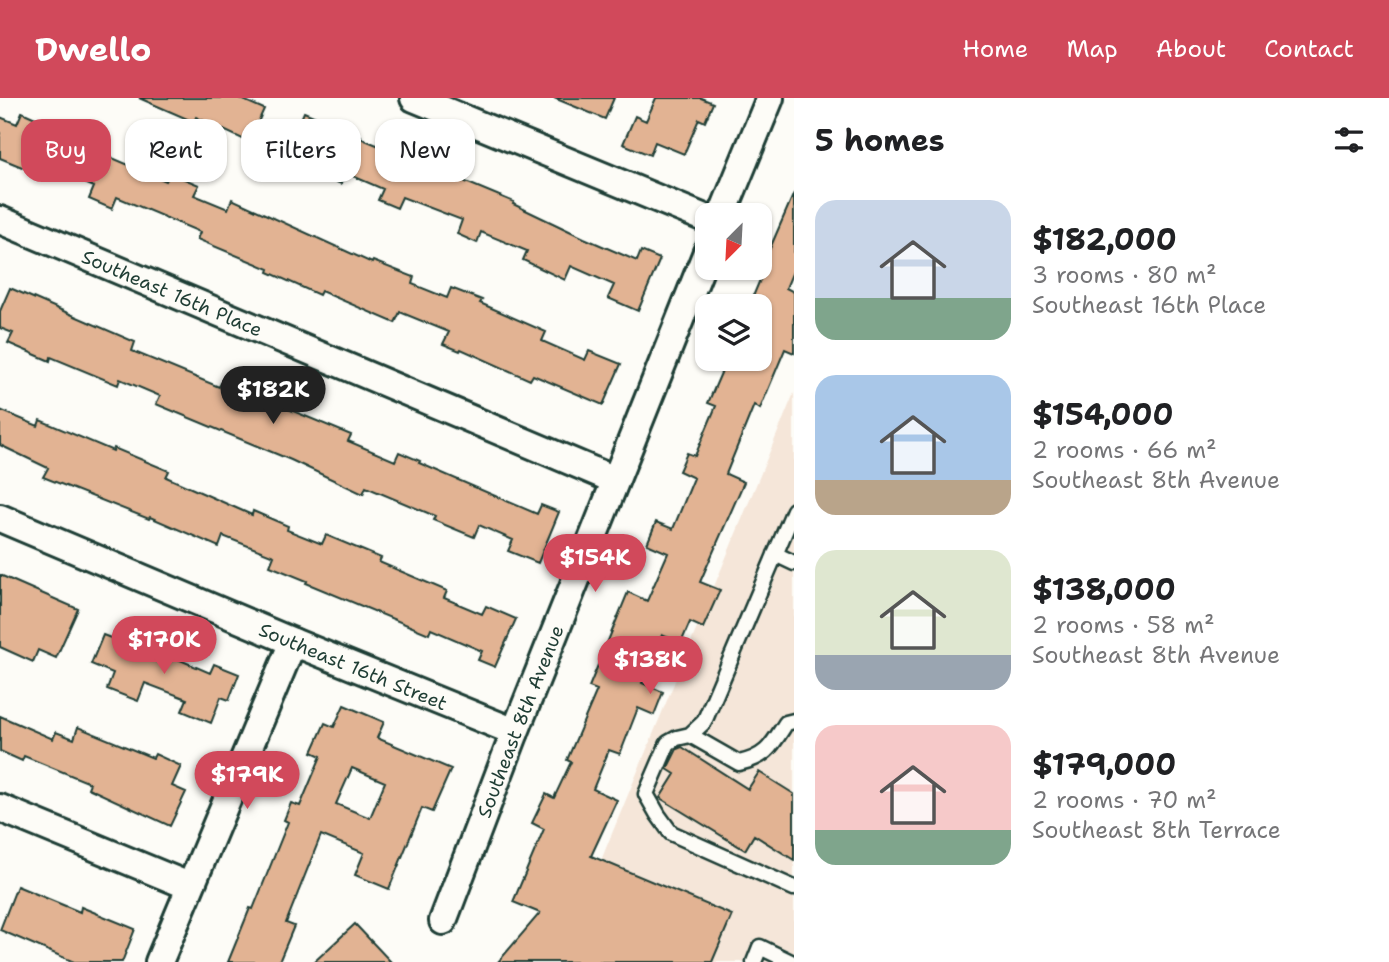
<!DOCTYPE html>
<html lang="en">
<head>
<meta charset="utf-8">
<style>
	body { margin:0; font-family:"Shantell Sans",sans-serif; background:#f2f2f2; color:#202124; height:100vh; display:flex; flex-direction:column; font-size:26px; white-space:nowrap }
	* { box-sizing:border-box; margin:0 }
	p { font-size:23px; color:#757577 }
	.icon { flex:none; width:38px; height:38px; fill:none; stroke:currentColor; stroke-width:2; stroke-linecap:round; stroke-linejoin:round }
	.map { position:relative; flex:1; overflow:hidden }
	.details { display:flex; flex-direction:column; background:#fff; width:595px }
	.details>* { flex:none }
	.guide { position:absolute; left:21px; top:21px; width:665px; height:63px; display:flex; gap:14px }
	.needle { width:46px; rotate:204deg }
	.buttons { position:absolute; left:695px; top:105px; display:grid; gap:14px }
	.buttons a { display:grid; place-items:center; width:77px; height:77px; border-radius:14px; background:#fff; box-shadow:0 2px 5px #0004; font-size:35px }
	.price { position:absolute; translate:-50% -60px; padding:0 16px; border-radius:24px; background:#d1495b; color:#fff; font-size:23px; line-height:46px; filter:drop-shadow(0 2px 4px #0008) }
	.price::after { content:''; position:absolute; left:50%; top:42px; width:21px; height:16px; margin-left:-10px; background:inherit; clip-path:polygon(0 0,100% 0,50% 100%) }
	.price.active { background:#222; color:#fff }
	ul { padding:0; list-style:none }
	li { display:flex; align-items:center; gap:21px; height:175px; padding:0 21px }
	li span { display:grid; place-items:center; flex:none; width:196px; height:140px; border-radius:21px; color:#555 }
	li>.icon { margin-inline-start:auto }
	span .icon { width:84px; height:84px; fill:#fffc; stroke-width:1 }
	li b { font-size:30px }
	h2 { display:flex; justify-content:space-between; align-items:center; height:84px; padding:0 21px; font-size:30px }
	.pill { padding:0 24px; border-radius:21px; background:#fff; box-shadow:0 2px 5px #0004; font-size:24px; line-height:63px }
	.pill.active { background:#d1495b; color:#fff }
	header { display:flex; align-items:center; gap:42px; box-sizing:border-box; height:98px; padding:0 35px; background:#d1495b; color:#fff }
	header strong { font-size:33px }
	nav { display:flex; gap:38px; margin-inline-start:auto; font-size:24px }
	main { display:flex; flex:1; min-height:0 }
	.map>svg:first-child { display:block }
</style>
</head>
<body>
<header>
<strong>Dwello</strong>
<nav><a>Home</a><a>Map</a><a>About</a><a>Contact</a></nav>
</header>
<main>
<div class="map">
<svg width="794" height="864" viewBox="0 0 794 864">
	<rect width="100%" height="100%" fill="#fdfcf7"/>
	<filter id="ink" filterUnits="userSpaceOnUse"><feTurbulence type="fractalNoise" baseFrequency=".0143" numOctaves="2"/><feDisplacementMap in="SourceGraphic" scale="14" xChannelSelector="R" yChannelSelector="G"/><feConvolveMatrix kernelMatrix="1 2 1 2 8 2 1 2 1" color-interpolation-filters="sRGB"/></filter>
	<g filter="url(#ink)">
		<!-- built -->
		<path fill="#f5e6d9" d="M794 295V864H560L606 750Z"/>
		<!-- building -->
		<path fill="#e2b393" stroke="#1f3d34" stroke-width="2" fill-rule="evenodd" d="M139 0H239L264 11 249 44 196 19 194 24Z
			M554 0H614L605 21Z
			M656 0H701L713 5 705 24 699 21 684 56 655 44 650 57 623 46 635 18 646 23Z
			M22 14 58 30 56 36 166 83 170 75 199 87 194 97 228 111 232 101 372 165 373 163 414 179 412 186 447 200 451 190 482 202 480 205 546 234 542 243 585 262 589 253 621 266 603 307 533 277 530 282 461 251 460 253 443 246 449 234 400 214 395 225 321 193 319 197 268 174 269 171 197 141 200 134 117 99 112 111 89 101 94 89 43 67 39 76 0 60V19L17 26Z
			M304 14 361 38 360 40 514 104 513 106 584 140 637 163 641 153 660 161 638 213 608 200 614 187 571 168 565 182 523 162 527 153 481 134 477 145 457 136 462 122 402 99 397 110 378 102 383 91 346 75 341 86 300 68 303 60 287 54Z
			M794 95V171L786 190 794 194V255L785 251 760 311 754 307 726 376 744 384 700 484 720 492 703 530 690 524 681 545 662 537 642 585 663 594 654 617 638 610 620 656 609 652 593 691 617 702 591 758 732 817 712 864H498L540 815 513 804 544 731 532 725 546 696 554 700 571 664 567 662 597 592 589 589 628 494 647 503 668 455 647 446 656 424 673 431 694 380 679 373 687 355 695 358 716 308 708 305 727 261H760V208H749L767 165 764 164Z
			M10 190 135 244 132 253 219 289 221 285 258 301 262 290 279 298 276 306 351 337 348 343 395 363 399 354 420 363 419 365 537 416 541 407 559 414 538 465 508 453 513 442 479 427 474 439 433 422 435 418 366 389 363 396 291 362 156 306 160 298 120 281 118 287 51 259 50 263 8 245 13 235 0 230V213Z
			M0 312 38 328 40 322 113 353 114 350 169 373 166 379 252 417 253 413 288 428 287 432 322 446 326 437 381 460 379 464 447 493 444 500 482 516 486 508 516 521 495 569 478 562 482 553 431 531 429 536 306 485 307 483 270 468 274 458 223 438 219 449 150 419 149 421 43 379 48 370 0 347Z
			M0 477 78 511 56 560 38 552 33 564 0 549Z
			M103 537 139 551 141 545 210 575 214 566 239 576 229 602 221 599 211 625 182 613 187 601 145 585 138 603 107 591 113 575 91 566Z
			M344 607 384 624 377 640 451 671 432 714 422 710 389 791 355 777 364 755 321 737 286 825 294 828 279 864H228L250 810 253 811 288 724 284 722 291 705 300 708 321 658 312 654 325 625 334 629ZM352 670 385 684 370 720 336 706Z
			M0 618 53 641 56 634 74 641 78 629 153 660 155 656 181 668 172 688 186 694 170 728 88 690 90 685 24 658 22 663 0 653Z
			M682 649 748 691 759 674 794 696V762L754 737 745 752 660 700 675 676 667 671 677 651Z
			M17 788 80 814 81 809 135 831 122 864H74L0 832Z
			M355 826 391 864H314Z"/>
		<g fill="none" stroke-linecap="round" stroke-linejoin="round">
			<defs>
				<path id="service" d="M794 412 704 624 690 637 677 640 668 645 646 696 658 717 671 735 794 790
					M775 456 794 465
					M690 637 739 665C767 659 772 647 786 625L794 623
					M754 864 760 849 791 864"/>
				<g id="minor">
					<path d="M414 0 707 121"/>
					<path d="M722 117 770 0"/>
					<path id="s1" d="M0 122 615 382"/>
					<path id="s2" d="M0 420 293 544 515 634"/>
					<path d="M0 710 189 788"/>
					<path id="s3" d="M443 823 515 634 707 154"/>
					<path d="M159 864 293 544"/>
				</g>
			</defs>
			<!-- service casing -->
			<use href="#service" stroke="#1f3d34" stroke-width="19"/>
			<!-- minor casing -->
			<use href="#minor" stroke="#1f3d34" stroke-width="32"/>
			<!-- service -->
			<use href="#service" stroke="#fdfcf7" stroke-width="14"/>
			<!-- minor -->
			<use href="#minor" stroke="#fdfcf7" stroke-width="26"/>
		</g>
	</g>
	<g text-anchor="middle" stroke-width="6" stroke-linejoin="round" paint-order="stroke">
		<!-- street labels -->
		<g font-size="19" fill="#1f3d34" stroke="#fdfcf7">
			<text dy="7" stroke="none"><textPath href="#s1" startOffset="187">Southeast 16th Place</textPath></text>
			<text dy="7" stroke="none"><textPath href="#s2" startOffset="383">Southeast 16th Street</textPath></text>
			<text dy="7" stroke="none"><textPath href="#s3" startOffset="214">Southeast 8th Avenue</textPath></text>
		</g>
	</g>
</svg>
<div class="buttons">
<a><svg class="needle" viewBox="-14 -14 28 28"><path d="M0-13l5 13h-10z" fill="#e53935"/><path d="M0 13l5-13h-10z" fill="#757577"/></svg></a>
<a><svg class="icon" aria-label="layers" viewBox="0 0 24 24"><path d="M12 4l9 5-9 5-9-5zM3 14l9 5 9-5"/></svg></a>
</div>
<b class="price active" style="left:273px;top:328px">$182K</b>
<b class="price" style="left:595px;top:496px">$154K</b>
<b class="price" style="left:164px;top:578px">$170K</b>
<b class="price" style="left:650px;top:598px">$138K</b>
<b class="price" style="left:247px;top:713px">$179K</b>
<div class="guide">
<a class="pill active">Buy</a>
<a class="pill">Rent</a>
<a class="pill">Filters</a>
<a class="pill">New</a>
</div>
</div>
<section class="details">
<h2>5 homes<svg class="icon" aria-label="filters" viewBox="0 0 24 24"><path d="M4 7h16M4 17h16"/><circle cx="9" cy="7" r="2"/><circle cx="15" cy="17" r="2"/></svg></h2>
<ul>
<li><span style="background:linear-gradient(#c9d6e8 70%,#7fa58c 0)"><svg class="icon" aria-label="home" viewBox="0 0 24 24"><path d="M3 11l9-7 9 7M6 9v11h12V9"/></svg></span><div><b>$182,000</b><p>3 rooms · 80 m²</p><p>Southeast 16th Place</p></div></li>
<li><span style="background:linear-gradient(#a9c7e8 75%,#b9a48a 0)"><svg class="icon" aria-label="home" viewBox="0 0 24 24"><path d="M3 11l9-7 9 7M6 9v11h12V9"/></svg></span><div><b>$154,000</b><p>2 rooms · 66 m²</p><p>Southeast 8th Avenue</p></div></li>
<li><span style="background:linear-gradient(#dfe7d0 75%,#9aa5b1 0)"><svg class="icon" aria-label="home" viewBox="0 0 24 24"><path d="M3 11l9-7 9 7M6 9v11h12V9"/></svg></span><div><b>$138,000</b><p>2 rooms · 58 m²</p><p>Southeast 8th Avenue</p></div></li>
<li><span style="background:linear-gradient(#f6c9c9 75%,#7fa58c 0)"><svg class="icon" aria-label="home" viewBox="0 0 24 24"><path d="M3 11l9-7 9 7M6 9v11h12V9"/></svg></span><div><b>$179,000</b><p>2 rooms · 70 m²</p><p>Southeast 8th Terrace</p></div></li>
</ul>
</section>
</main>
</body>
</html>
